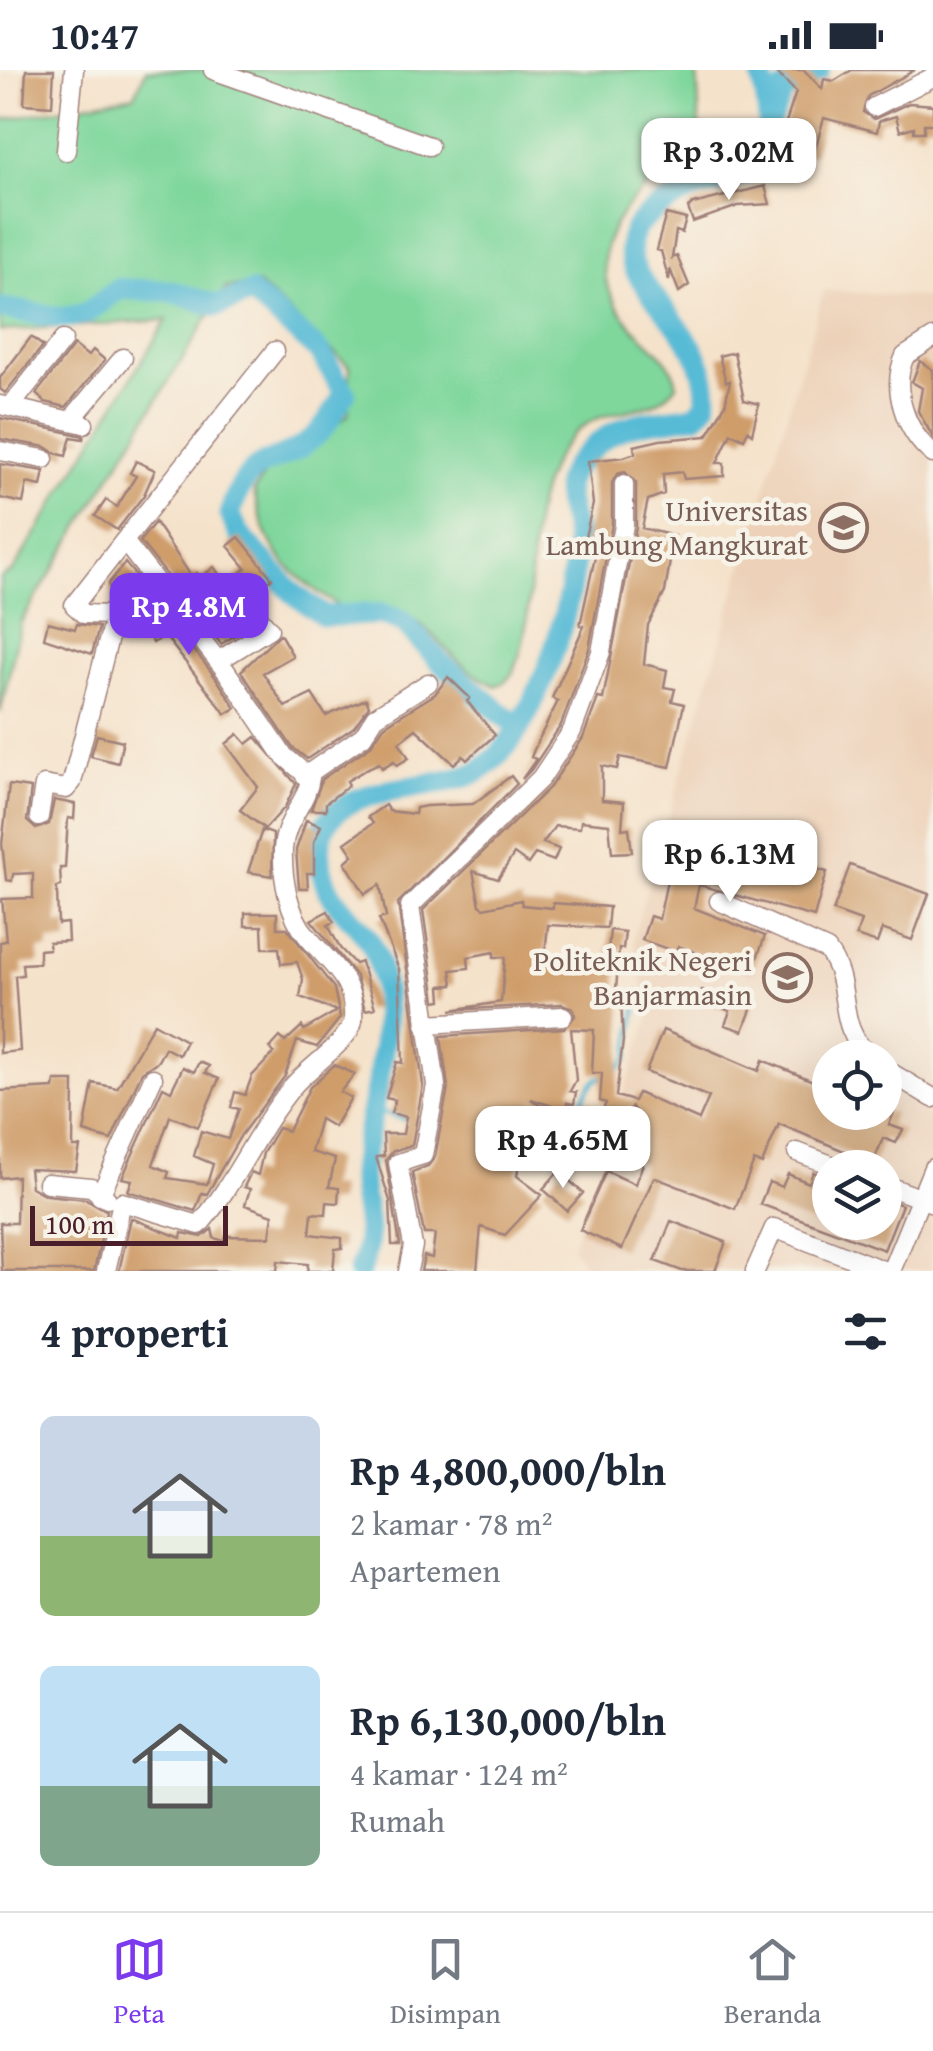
<!DOCTYPE html>
<html lang="id">
<head>
<meta charset="utf-8">
<style>
	body { margin:0; font-family:"Gentium Book Plus",serif; background:#f2f2f3; color:#1f2937; height:100vh; display:flex; flex-direction:column; font-size:38px; white-space:nowrap }
	* { box-sizing:border-box; margin:0 }
	p { font-size:32px; color:#747a83 }
	.icon { flex:none; width:55px; height:55px; fill:none; stroke:currentColor; stroke-width:2; stroke-linecap:round; stroke-linejoin:round }
	.map { position:relative; height:1201px; overflow:hidden }
	.side { display:flex; flex-direction:column; background:#fff; flex:1 }
	.side>* { flex:none }
	.controls { position:absolute; left:812px; top:970px; display:grid; gap:20px }
	.controls a { display:grid; place-items:center; width:90px; height:90px; border-radius:50%; background:#fff; box-shadow:0 10px 40px #0002; font-size:50px }
	.scale { position:absolute; left:30px; bottom:25px; width:198px; box-sizing:border-box; padding-left:10px; border:5px solid #4a1f2b; border-top:0; font-size:28px; line-height:35px; white-space:nowrap; color:#4a1f2b; -webkit-text-stroke:8px #f7f3e8; paint-order:stroke }
	.price { position:absolute; translate:-50% -85px; padding:0 22px; border-radius:20px; background:#fff; color:#222; font-size:32px; line-height:65px; filter:drop-shadow(0 2px 5px #0008) }
	.price::after { content:''; position:absolute; left:50%; top:60px; width:30px; height:22px; margin-left:-15px; background:inherit; clip-path:polygon(0 0,100% 0,50% 100%) }
	.price.selected { background:#7c3aed; color:#fff }
	ul { padding:0; list-style:none }
	li { display:flex; align-items:center; gap:30px; height:250px; padding:0 40px }
	li span { display:grid; place-items:center; flex:none; width:280px; height:200px; border-radius:15px; color:#555 }
	li>.icon { margin-inline-start:auto }
	span .icon { width:120px; height:120px; fill:#fffc; stroke-width:1 }
	li b { font-size:42px }
	h2 { display:flex; justify-content:space-between; align-items:center; height:120px; padding:0 40px; font-size:42px }
	.status { display:flex; justify-content:space-between; align-items:center; height:70px; padding:0 50px; background:#fff; direction:ltr }
	.status svg { height:28px; fill:currentColor }
	.menu { display:flex; justify-content:space-around; align-items:center; height:140px; border-top:2px solid #e0e1e3; background:#fff; font-size:28px; color:#747a83 }
	.menu a { display:grid; justify-items:center; gap:5px }
	.menu .selected { color:#7c3aed }
	.map>svg:first-child { display:block }
</style>
</head>
<body>
<div class="status"><b>10:47</b><svg viewBox="0 0 49 12"><path d="M0 12V9h3v3zM5 12V6h3v6zM10 12V3h3v9zM15 12V0h3v12zM26 1h20v11H26zM47 4h2v5h-2z"/></svg></div>
<div class="map">
<svg width="933" height="1201" viewBox="0 0 933 1201">
	<rect width="100%" height="100%" fill="#f7f3e8"/>
	<filter id="ink" filterUnits="userSpaceOnUse"><feTurbulence type="fractalNoise" baseFrequency=".01" numOctaves="2"/><feDisplacementMap in="SourceGraphic" scale="20" xChannelSelector="R" yChannelSelector="G"/><feConvolveMatrix kernelMatrix="1 2 1 2 8 2 1 2 1" color-interpolation-filters="sRGB"/></filter>
	<filter id="wash" filterUnits="userSpaceOnUse"><feTurbulence type="fractalNoise" baseFrequency=".0048" numOctaves="4" result="noise"/><feDisplacementMap in="SourceGraphic" scale="40" xChannelSelector="R" yChannelSelector="G"/><feGaussianBlur stdDeviation="2.25" result="paint"/><feColorMatrix in="noise" values="0 0 0 0 0 0 0 0 0 0 0 0 0 0 0 0 0 1.4 0 .05"/><feComposite in="paint" operator="in"/></filter>
	<g filter="url(#wash)">
		<rect width="100%" height="100%" fill="#f5e2ca"/>
		<!-- built -->
		<path fill="#edd2b9" fill-rule="evenodd" d="M824 220 933 228V1201H590L572 1177 649 948 633 868ZM830 988H885V1042H830ZM830 1098H885V1152H830Z"/>
		<!-- green -->
		<path fill="#7fd79c" stroke="#647b64" stroke-width="2.5" d="M146 0H697L701 82C633 117 565 178 631 255 648 274 673 289 677 315 641 362 581 313 544 414 524 471 537 542 516 595 513 605 505 613 496 616 429 587 433 523 340 537 289 504 265 482 254 421L268 399 348 345 350 297 258 214 226 218 21 552 0 643V508L13 501 167 250 0 261V50L135 25Z"/>
		<g fill="none" stroke-linecap="round" stroke-linejoin="round">
			<!-- stream -->
			<path stroke="#58bbd6" stroke-width="4" d="M617 1001 628 988 639 921
				M373 1040 407 1050
				M520 1078 550 1081 566 1076C576 1054 582 1013 603 1006"/>
			<!-- river -->
			<path stroke="#58bbd6" stroke-width="22" d="M769 53 783 21 819 0
				M0 238 61 248 85 244 119 219 171 221 217 236 251 223 320 282 345 323C336 338 327 356 313 368 276 400 249 378 230 444L239 464 293 523 324 546 381 544 402 551 442 594 519 658
				M359 1201C379 1159 357 1132 362 1097 371 1030 397 962 379 894 366 843 318 842 320 777 322 707 438 724 479 701 494 692 512 671 520 656 551 602 571 537 576 476 577 456 564 436 566 416 568 404 577 392 586 384 624 346 648 354 696 345L706 334C713 258 615 217 632 166 636 154 648 145 658 138 729 89 793 136 760 0"/>
		</g>
		<g id="blocks">
			<!-- building -->
			<path fill="#cf9d6a" d="M26 0H54L52 36 24 34Z
				M774 0H804L822 19 824 9 834 11 852 0H915L868 26 863 42 874 49 909 33 933 35V54H924V62H914V57L900 61 896 46 879 51 877 62 824 48 813 86 800 82 794 94 783 88 794 67 782 64 796 22Z
				M765 116 770 134 738 136 693 152 688 138 693 134Z
				M666 144 686 149 682 163 676 161 672 188 677 186 689 215 679 222 670 199 669 211 661 181 656 180Z
				M31 267 43 276 5 323 0 319V308Z
				M74 275 88 286 93 280 105 290 66 337 45 332 36 324Z
				M734 282 744 330 759 334 752 364 748 361 744 369 731 363 717 393H724V406L684 409 682 402 663 404 664 424 648 430 642 458 674 466 665 522 648 555 644 594 667 600 664 617 675 619 672 631 684 634 670 697 620 687 617 699 602 696V730L624 732 622 759 629 758 632 782 612 783 609 754 581 751 580 758 555 756 543 773 559 779 554 791 535 784 528 794 514 784 498 809 473 801 480 835 484 838 521 830 522 835 553 838V833L609 837 607 858 548 855 544 892H607L610 860 625 862 623 879 619 878 616 921 621 929 623 971 616 1026 634 1031 638 1023 699 1050 709 1027 646 1002 663 960 759 1001 763 990 830 1018V1042H894L889 1055 903 1060 896 1073 883 1068 873 1093 779 1054 762 1094 754 1091 735 1139 654 1107 622 1179 580 1160 606 1101 635 1114 643 1094 615 1082 634 1040 632 1037 614 1060 597 1053 606 1033 600 1031 602 1003H592L594 960 571 959 576 1010 570 1021 576 1022 574 1034 567 1033V1041L531 1029 566 1055V1069H536V1075H522L517 1106 542 1125 505 1165 481 1157 477 1201H421L424 1186 432 1188 435 1164H424L412 1102 428 1096 435 1087 448 1017 441 966 564 958 575 946 573 938 562 934 451 940 501 932 505 887H494V882L468 887 469 898 451 900 453 915 441 916 442 930 436 931 423 840 550 717 583 668 598 628 603 629 636 457V413L625 402 617 404 612 413V454L589 579 561 655 531 700 522 709 536 689 531 687 536 675 558 631 552 628 584 556 580 555 597 478 583 475 593 434 588 391 624 387 635 383 634 376 660 370 707 366 725 335 730 311 726 312 719 286Z
				M920 291 933 300V367L918 341 922 318 912 312Z
				M0 348 84 366 83 369 71 367 66 386 55 383 46 377 0 369Z
				M136 391 155 400 144 425 117 460 95 446 106 430 117 437 136 406 130 403Z
				M0 394 44 401 41 416 27 413 23 433 0 428Z
				M155 452 191 506 197 503 200 508 214 497 228 516 246 498 228 476 239 467 272 508 253 524 243 522 234 528 226 519 208 531 220 550 235 541 247 558 221 574 140 471Z
				M125 493 141 512 113 526 108 514Z
				M160 537 216 608 236 638 226 644 165 566 153 573 146 561 158 554 151 541Z
				M48 552 75 559 77 554 99 557 92 584 44 568Z
				M280 564 293 586 263 603 285 637 312 624 326 646 366 629 369 636 354 657 307 689 292 677 241 601Z
				M448 607 470 628 467 631 495 665 467 690 463 686 454 694 416 659 399 672 409 688 397 695 394 691 382 698 379 693 368 698 347 711 349 715 326 733V740H311L322 709 370 676 384 656 435 624Z
				M238 664 247 674 256 667 296 714 285 737 265 759 240 740 258 717 226 674Z
				M97 665 123 671 118 693 91 686Z
				M511 706 517 714 398 833 423 1015 412 1075 393 1081 386 1090 400 1175H392L390 1131 376 1087 384 1086 383 1064H403L406 1047 391 1043 395 1030 386 1028 397 992 403 993 399 899 379 849 386 847 380 815 365 824 345 792 353 785 345 773 373 753 368 747 385 735 389 741 415 744 416 738 426 736 473 734Z
				M9 715 31 718 27 751 36 759 49 754 54 730 75 734 74 749 68 748 65 798H60L61 816 57 817 58 854 67 853 68 871 49 872V879L39 880V893L22 894 23 905 15 906 20 981 0 983V872L6 871 2 829 33 828V803L13 804 12 811 6 810 2 774Z
				M306 750 321 756 314 772V803H307L308 818H299L296 780Z
				M262 760 273 764 272 806 248 802Z
				M721 776 792 798 793 793 827 802 814 847 699 815 694 838 765 866 752 902 678 876 676 882 642 870 650 846 659 849 670 796 712 804Z
				M850 795 929 824 912 870 882 859 877 873 856 866 861 851 833 841Z
				M328 841 334 852 328 855 340 878 355 894 361 892 375 938 365 940 356 906 311 850Z
				M245 843H277V858H287L334 918 340 948 317 977 297 971 285 1006 241 1065 207 1124 202 1123 195 1141 128 1121 132 1110 122 1108 163 1017 171 1021 183 997 194 1002 199 992 209 996 205 1003 219 1009 198 1057 170 1046 153 1095 169 1102 167 1108 207 1114 213 1094 194 1086 201 1061 228 1069 239 1039 231 1037 235 1022 245 1025 252 1006 274 983 270 978 280 967 285 972 302 956 304 960 337 941 300 927 303 909 297 892 281 894 279 878H263L262 856H245Z
				M702 920 734 931 737 923 755 929 743 961 725 955 730 941 698 929Z
				M154 953 186 971 179 985 165 978 158 991 142 1002 111 1070 84 1062 93 1013 117 1018Z
				M334 995 355 1004 340 1022 351 1028 334 1057 320 1049 311 1082 335 1089 329 1117 339 1118 338 1133 327 1132 326 1144 312 1143 310 1164 342 1168V1178L335 1179 333 1201H307L308 1194 278 1191 277 1201H119L131 1148 181 1168 182 1163 202 1167 212 1159 214 1168 224 1171 226 1166 270 1167 273 1145 245 1135 250 1119 244 1117 251 1102 258 1105 263 1083 278 1058 288 1061 310 1017Z
				M55 1011H74L73 1077H80L76 1101 29 1099 31 1117 46 1125 86 1129 107 1141 94 1201H2L0 1153H16L17 1106 0 1108V1021L54 1018Z
				M559 1101 583 1123 567 1141 543 1119Z
				M813 1102 830 1108V1152H885V1128L902 1135 884 1180 760 1134 769 1112 782 1117 788 1104 809 1113Z
				M671 1151 726 1172 715 1201H682L655 1191Z"/>
		</g>
	</g>
	<g filter="url(#ink)">
		<use href="#blocks" fill-opacity="0" stroke="#a0807a" stroke-width="2.5"/>
		<g fill="none" stroke-linecap="round" stroke-linejoin="round">
			<defs>
				<path id="minor" d="M213 0 429 76
					M874 37 933 7
					M66 81 74 0
					M933 268 905 286C890 319 906 362 933 384
					M0 335 84 354
					M10 337 63 270
					M71 350 123 288
					M0 381 44 389
					M218 591 269 559 245 534
					M305 706 363 666 375 647 428 613
					M39 747 44 715 66 719 72 712 113 552 110 545 84 544 74 535 124 471
					M719 831 827 880C855 917 832 955 872 988
					M426 954 563 946
					M885 999 933 1028
					M797 1082 839 1098
					M47 1113 91 1117 107 1129
					M885 1115 933 1133
					M100 1126 153 1008
					M106 1201 122 1132 199 1155C236 1113 257 1059 293 1016 308 998 352 969 353 950 356 909 329 893 307 866 288 844 282 807 283 779 285 749 307 733 310 708L283 685 226 601 124 471 275 281
					M408 1201 413 1176 398 1093 423 1085 436 1015 410 836 541 708 572 661 601 582 624 455V414
					M755 1201 774 1158 885 1201
					M891 1201 933 1098"/>
			</defs>
			<!-- minor casing -->
			<use href="#minor" stroke="#a0807a" stroke-width="21"/>
			<!-- minor -->
			<use href="#minor" stroke="#fff" stroke-width="18"/>
		</g>
	</g>
	<!-- icons -->
	<defs>
		<symbol id="university-ring" viewBox="-11 -11 22 22"><circle r="9.5" fill="#f7f3e8" stroke="#8d6e63" stroke-width="1.5"/><path d="M0-5L7-2L0 1L-7-2ZM-4 1L0 2.5L4 1V4Q0 6-4 4Z" fill="#8d6e63"/></symbol>
	</defs>
	<g fill-rule="evenodd">
		<use href="#university-ring" x="816" y="430" width="55" height="55"/>
		<use href="#university-ring" x="760" y="880" width="55" height="55"/>
	</g>
	<g text-anchor="middle" stroke-width="9" stroke-linejoin="round" paint-order="stroke">
		<!-- education labels -->
		<g font-size="30" fill="#785e54" stroke="#f7f3e8" text-anchor="end">
			<text x="808" y="451">Universitas<tspan x="808" dy="34">Lambung Mangkurat</tspan></text>
			<text x="752" y="901">Politeknik Negeri<tspan x="752" dy="34">Banjarmasin</tspan></text>
		</g>
	</g>
</svg>
<div class="controls">
<a><svg class="icon" aria-label="locate" viewBox="0 0 24 24"><circle cx="12" cy="12" r="6"/><path d="M12 2v4M12 18v4M2 12h4M18 12h4"/></svg></a>
<a><svg class="icon" aria-label="layers" viewBox="0 0 24 24"><path d="M12 4l9 5-9 5-9-5zM3 14l9 5 9-5"/></svg></a>
</div>
<div class="scale">100 m</div>
<b class="price" style="left:729px;top:133px">Rp 3.02M</b>
<b class="price selected" style="left:189px;top:588px">Rp 4.8M</b>
<b class="price" style="left:730px;top:835px">Rp 6.13M</b>
<b class="price" style="left:563px;top:1121px">Rp 4.65M</b>
</div>
<section class="side">
<h2>4 properti<svg class="icon" aria-label="filters" viewBox="0 0 24 24"><path d="M4 7h16M4 17h16"/><circle cx="9" cy="7" r="2"/><circle cx="15" cy="17" r="2"/></svg></h2>
<ul>
<li><span style="background:linear-gradient(#c9d6e8 60%,#8fb573 0)"><svg class="icon" aria-label="home" viewBox="0 0 24 24"><path d="M3 11l9-7 9 7M6 9v11h12V9"/></svg></span><div><b>Rp 4,800,000/bln</b><p>2 kamar · 78 m²</p><p>Apartemen</p></div></li>
<li><span style="background:linear-gradient(#bfe0f5 60%,#7fa58c 0)"><svg class="icon" aria-label="home" viewBox="0 0 24 24"><path d="M3 11l9-7 9 7M6 9v11h12V9"/></svg></span><div><b>Rp 6,130,000/bln</b><p>4 kamar · 124 m²</p><p>Rumah</p></div></li>
</ul>
</section>
<nav class="menu">
<a class="selected"><svg class="icon" aria-label="map" viewBox="0 0 24 24"><path d="M3 6l6-2 6 2 6-2v14l-6 2-6-2-6 2zM9 4v14M15 6v14"/></svg>Peta</a>
<a><svg class="icon" aria-label="saved" viewBox="0 0 24 24"><path d="M7 4h10v16l-5-4-5 4z"/></svg>Disimpan</a>
<a><svg class="icon" aria-label="home" viewBox="0 0 24 24"><path d="M3 11l9-7 9 7M6 9v11h12V9"/></svg>Beranda</a>
</nav>
</body>
</html>
